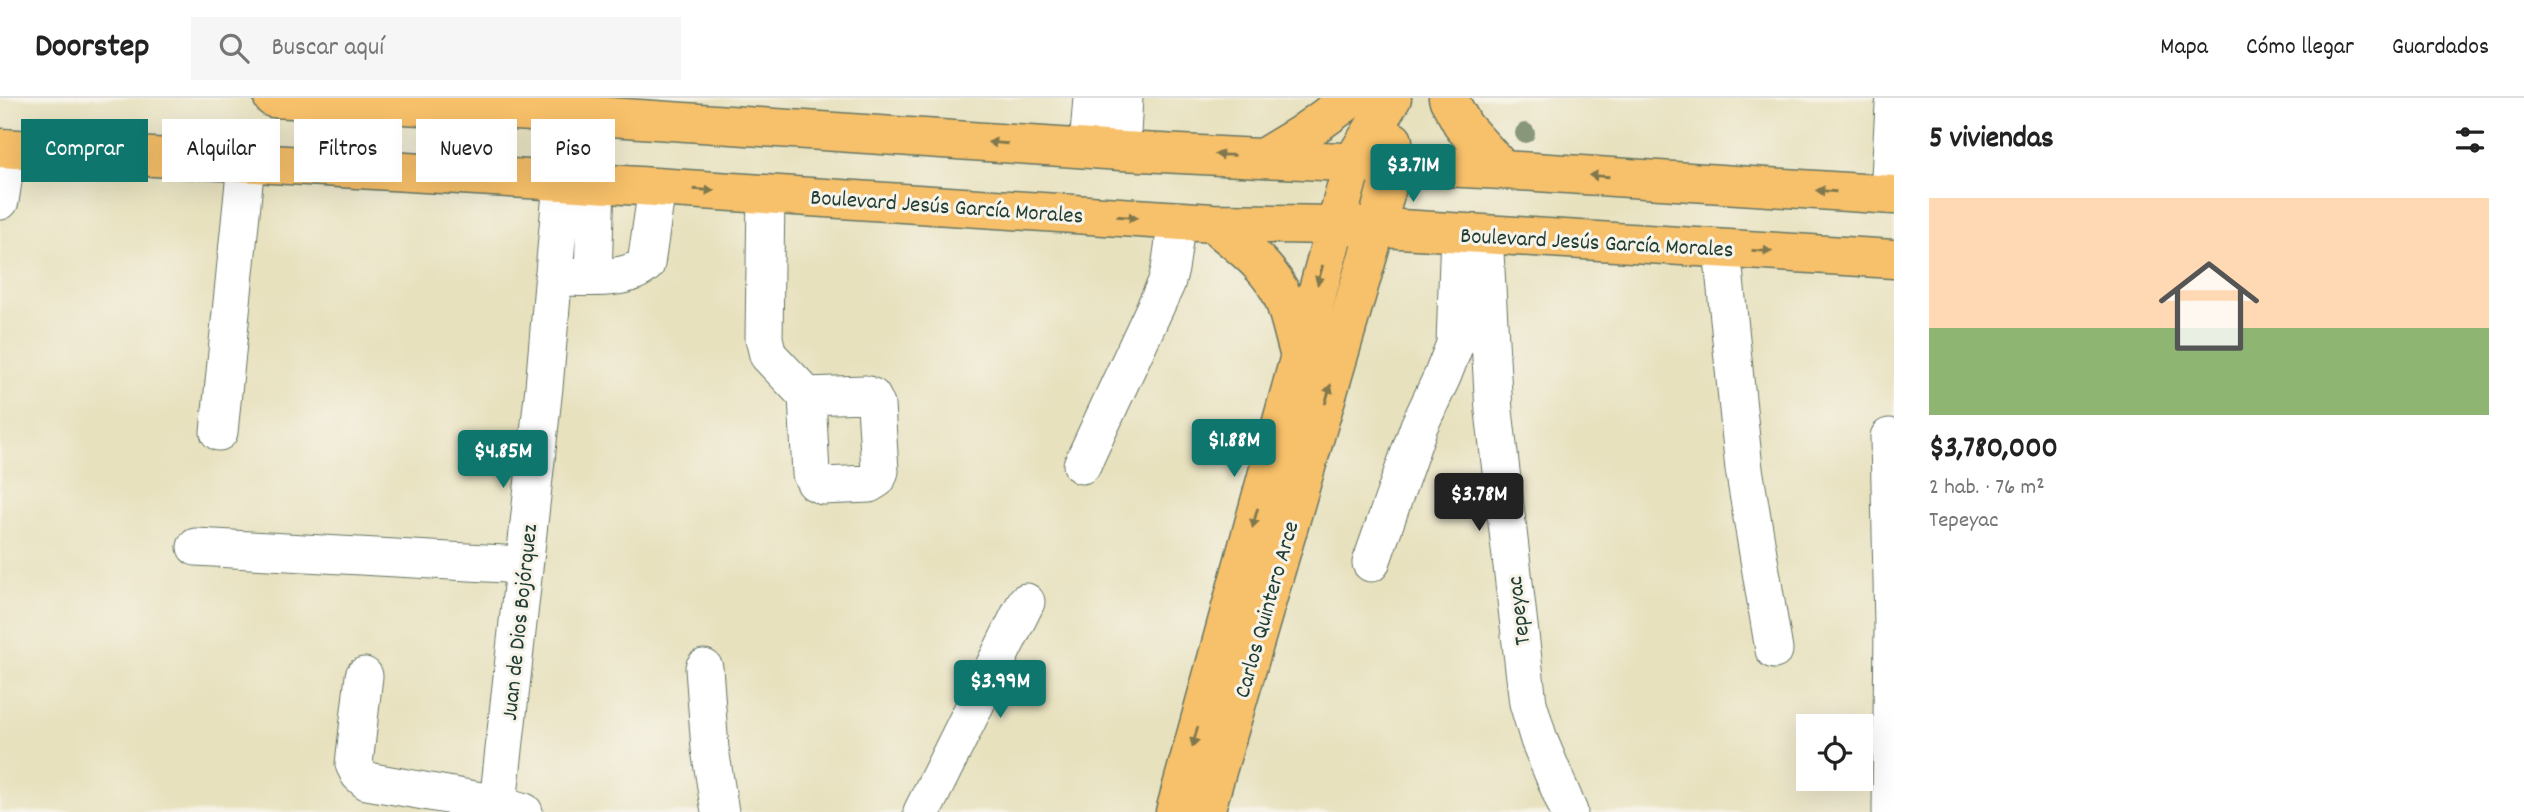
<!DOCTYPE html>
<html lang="es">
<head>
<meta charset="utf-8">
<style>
	body { margin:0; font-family:Dekko,sans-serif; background:#f6f6f6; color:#222; height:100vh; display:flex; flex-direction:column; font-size:26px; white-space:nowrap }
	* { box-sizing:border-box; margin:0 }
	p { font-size:23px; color:#767676 }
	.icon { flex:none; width:38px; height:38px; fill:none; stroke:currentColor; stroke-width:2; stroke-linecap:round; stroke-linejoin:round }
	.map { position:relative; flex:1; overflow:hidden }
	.sheet { display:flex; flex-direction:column; background:#fff; width:630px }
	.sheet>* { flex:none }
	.guide { position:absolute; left:21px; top:21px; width:665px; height:63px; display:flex; gap:14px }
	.fabs { position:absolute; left:1796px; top:616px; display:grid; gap:14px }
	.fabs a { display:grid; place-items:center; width:77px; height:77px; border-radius:0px; background:#fff; box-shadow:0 7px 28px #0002; font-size:35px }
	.price { position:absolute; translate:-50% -60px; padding:0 16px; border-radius:7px; background:#0f766e; color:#fff; font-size:23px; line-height:46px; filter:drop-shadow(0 2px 4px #0008) }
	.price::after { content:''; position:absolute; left:50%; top:42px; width:21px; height:16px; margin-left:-10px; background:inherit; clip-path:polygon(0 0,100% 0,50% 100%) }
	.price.on { background:#222; color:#fff }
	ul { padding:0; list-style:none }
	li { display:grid; align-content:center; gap:14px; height:371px; padding:0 35px }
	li+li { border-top:2px solid #e0e0e0 }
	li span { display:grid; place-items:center; height:217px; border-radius:0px; color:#555 }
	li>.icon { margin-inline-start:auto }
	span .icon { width:126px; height:126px; fill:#fffc; stroke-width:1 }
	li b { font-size:30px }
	h2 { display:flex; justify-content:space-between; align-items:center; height:84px; padding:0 35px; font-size:30px }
	.chip { padding:0 24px; border-radius:0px; background:#fff; box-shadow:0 7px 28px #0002; font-size:24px; line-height:63px }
	.chip.on { background:#0f766e; color:#fff }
	header { display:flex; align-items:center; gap:42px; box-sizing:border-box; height:98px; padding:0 35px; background:#fff; border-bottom:2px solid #e0e0e0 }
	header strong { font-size:33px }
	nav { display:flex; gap:38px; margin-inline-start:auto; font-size:24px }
	.search { width:490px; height:63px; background:#f6f6f6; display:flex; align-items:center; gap:18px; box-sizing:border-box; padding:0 24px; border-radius:0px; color:#767676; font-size:26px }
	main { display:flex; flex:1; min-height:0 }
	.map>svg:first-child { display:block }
</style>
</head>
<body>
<header>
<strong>Doorstep</strong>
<div class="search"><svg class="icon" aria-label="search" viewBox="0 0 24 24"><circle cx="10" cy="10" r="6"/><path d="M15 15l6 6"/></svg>Buscar aquí</div>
<nav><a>Mapa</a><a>Cómo llegar</a><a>Guardados</a></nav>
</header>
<main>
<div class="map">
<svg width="1894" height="714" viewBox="0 0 1894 714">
	<rect width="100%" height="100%" fill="#f7f3e8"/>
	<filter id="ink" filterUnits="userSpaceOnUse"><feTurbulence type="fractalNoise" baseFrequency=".0143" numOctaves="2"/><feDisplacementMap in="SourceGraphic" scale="14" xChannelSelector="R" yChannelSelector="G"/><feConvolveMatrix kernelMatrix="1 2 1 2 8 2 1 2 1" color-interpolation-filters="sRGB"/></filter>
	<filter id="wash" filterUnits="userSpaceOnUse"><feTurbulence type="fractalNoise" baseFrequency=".00686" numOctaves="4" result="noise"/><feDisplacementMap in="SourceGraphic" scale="28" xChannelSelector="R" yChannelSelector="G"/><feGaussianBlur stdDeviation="1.57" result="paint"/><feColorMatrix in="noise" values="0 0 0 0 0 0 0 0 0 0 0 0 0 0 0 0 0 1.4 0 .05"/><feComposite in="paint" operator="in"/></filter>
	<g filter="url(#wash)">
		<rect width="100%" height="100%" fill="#e7e1be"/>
	</g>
	<g filter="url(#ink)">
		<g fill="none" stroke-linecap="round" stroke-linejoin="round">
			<defs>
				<path id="minor" d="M1088 50 1092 0
					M1121 53 1124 0
					M766 96 764 240 768 257 807 298 811 376 815 384 823 388 869 386 877 381 880 373 876 307 872 299 865 296 807 298
					M1889 97 1894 7
					M0 103 8 50
					M1484 137 1494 313 1528 605 1539 642 1569 714
					M1722 151 1744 371 1774 552
					M593 178 596 85
					M553 179C581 178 625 185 646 166L657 89
					M219 334 246 65
					M1889 339 1893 530 1891 714
					M1082 367 1166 186 1170 171 1177 122
					M196 449 524 467
					M1371 465 1419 328 1442 279 1455 246 1459 135
					M704 570 710 651 720 714
					M364 578 354 666 359 676 367 683 498 706 524 714
					M495 714 498 706 544 289 562 83
					M922 714 1026 504"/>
				<path id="major" d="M273 0 550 15 1121 53 1503 72 1894 97
					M1448 0 1464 29 1503 72
					M0 50 562 83 1213 125 1334 127 1894 161
					M1264 59 1302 36 1352 0
					M1213 125C1239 147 1271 169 1284 202 1290 219 1294 237 1299 255
					M1175 714 1353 64 1392 0
					M1205 714 1376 130 1393 66V43"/>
			</defs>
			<!-- minor casing -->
			<use href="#minor" stroke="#657664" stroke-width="39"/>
			<!-- major casing -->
			<use href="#major" stroke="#657664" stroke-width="41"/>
			<!-- minor -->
			<use href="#minor" stroke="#fff" stroke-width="37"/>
			<!-- major -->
			<use href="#major" stroke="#f7c06b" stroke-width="38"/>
		</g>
		<!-- trees -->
		<circle fill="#88977a" cx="1525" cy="35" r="10"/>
		<!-- one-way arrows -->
		<defs><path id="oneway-solid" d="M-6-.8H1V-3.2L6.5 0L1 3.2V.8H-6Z" transform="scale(1.75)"/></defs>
		<g fill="#80784d">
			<use href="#oneway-solid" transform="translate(998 45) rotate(-176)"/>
			<use href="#oneway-solid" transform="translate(1225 57) rotate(-178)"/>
			<use href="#oneway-solid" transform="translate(1599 78) rotate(-176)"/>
			<use href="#oneway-solid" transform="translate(704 92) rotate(4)"/>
			<use href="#oneway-solid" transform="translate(1826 93) rotate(-176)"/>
			<use href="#oneway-solid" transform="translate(1127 119) rotate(4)"/>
			<use href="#oneway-solid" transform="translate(1762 153) rotate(3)"/>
			<use href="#oneway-solid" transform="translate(1320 177) rotate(105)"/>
			<use href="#oneway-solid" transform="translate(1328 296) rotate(-74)"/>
			<use href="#oneway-solid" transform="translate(1255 420) rotate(105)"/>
			<use href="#oneway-solid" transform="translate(1195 639) rotate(105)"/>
		</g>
	</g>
	<g text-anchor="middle" stroke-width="6" stroke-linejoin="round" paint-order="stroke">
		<!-- street labels -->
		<g font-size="23" fill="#1f3d34" stroke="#f7f3e8">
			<text transform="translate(947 107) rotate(4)" y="8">Boulevard Jesús García Morales</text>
			<text transform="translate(1597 143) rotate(3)" y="8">Boulevard Jesús García Morales</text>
			<text transform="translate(1265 511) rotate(-74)" y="8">Carlos Quintero Arce</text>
			<text transform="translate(1517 513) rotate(-97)" y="8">Tepeyac</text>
			<text transform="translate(518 524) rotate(-84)" y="8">Juan de Dios Bojórquez</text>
		</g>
	</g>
</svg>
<div class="fabs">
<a><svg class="icon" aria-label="locate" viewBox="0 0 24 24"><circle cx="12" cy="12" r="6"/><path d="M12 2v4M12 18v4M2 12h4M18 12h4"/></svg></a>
</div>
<b class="price" style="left:1413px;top:106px">$3.71M</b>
<b class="price" style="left:1234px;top:381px">$1.88M</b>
<b class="price" style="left:503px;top:392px">$4.85M</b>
<b class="price on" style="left:1479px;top:435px">$3.78M</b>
<b class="price" style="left:1000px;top:622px">$3.99M</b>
<div class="guide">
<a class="chip on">Comprar</a>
<a class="chip">Alquilar</a>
<a class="chip">Filtros</a>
<a class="chip">Nuevo</a>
<a class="chip">Piso</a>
</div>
</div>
<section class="sheet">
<h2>5 viviendas<svg class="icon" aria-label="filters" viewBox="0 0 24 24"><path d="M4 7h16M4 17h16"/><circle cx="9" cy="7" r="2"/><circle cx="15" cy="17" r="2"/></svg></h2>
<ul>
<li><span style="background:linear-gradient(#ffd9b3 60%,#8fb573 0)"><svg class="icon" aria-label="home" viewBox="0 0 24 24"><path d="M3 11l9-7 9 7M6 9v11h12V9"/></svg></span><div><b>$3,780,000</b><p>2 hab. · 76 m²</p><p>Tepeyac</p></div></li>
</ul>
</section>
</main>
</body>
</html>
